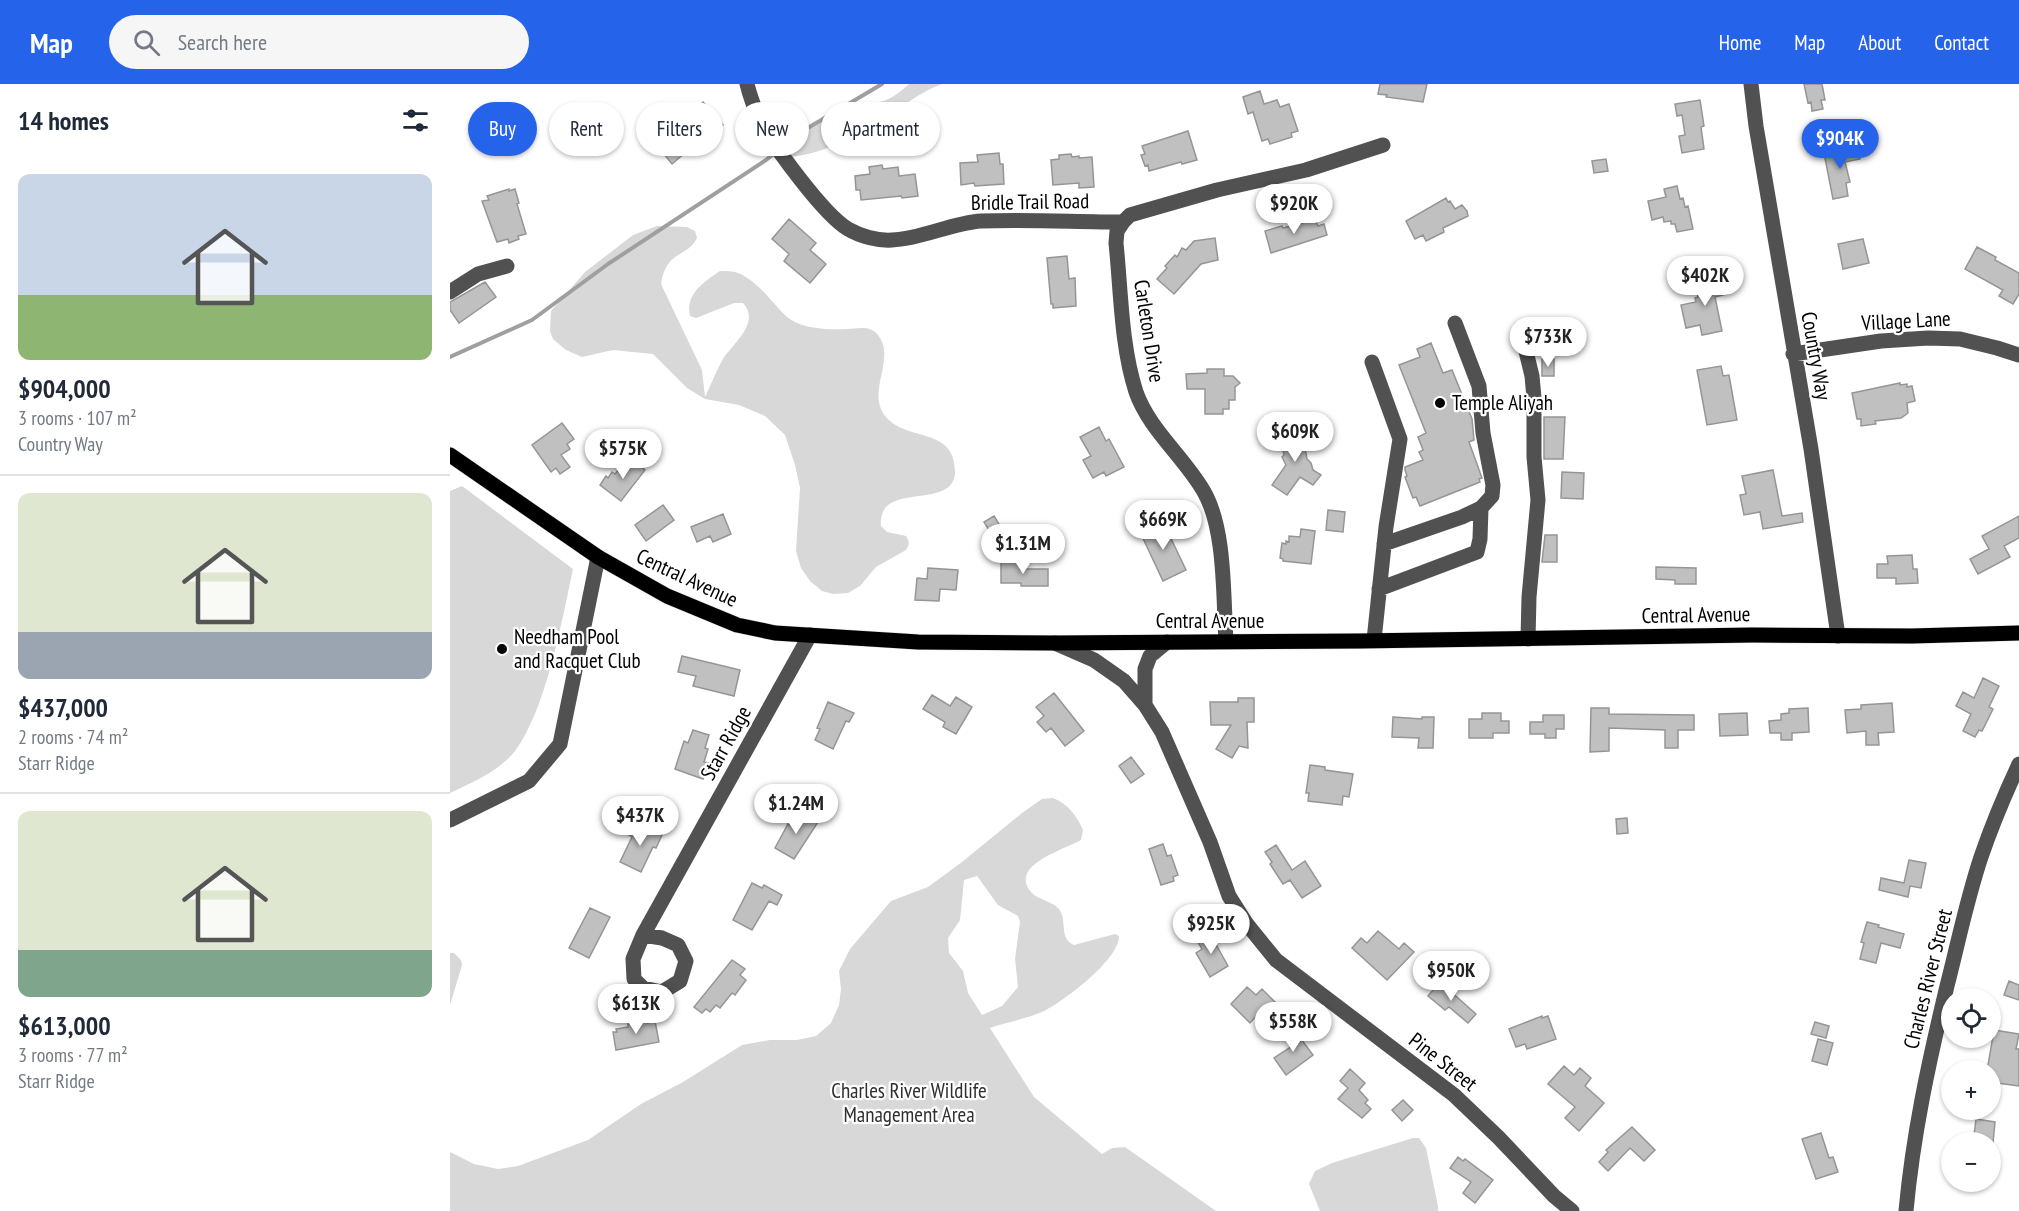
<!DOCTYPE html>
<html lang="en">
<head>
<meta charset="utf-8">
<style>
	body { margin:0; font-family:"PT Sans Narrow",sans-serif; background:#f6f6f7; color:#1f2937; height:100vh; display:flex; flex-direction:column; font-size:22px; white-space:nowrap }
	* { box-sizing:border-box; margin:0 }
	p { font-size:20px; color:#747a83 }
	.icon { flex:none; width:33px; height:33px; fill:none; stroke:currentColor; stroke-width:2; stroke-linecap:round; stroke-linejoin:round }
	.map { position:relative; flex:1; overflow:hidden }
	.details { display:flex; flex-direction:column; background:#fff; width:450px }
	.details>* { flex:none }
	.guide { position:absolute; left:18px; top:18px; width:570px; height:54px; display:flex; gap:12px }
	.controls { position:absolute; left:1491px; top:904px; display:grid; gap:12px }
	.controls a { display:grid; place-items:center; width:60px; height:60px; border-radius:50%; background:#fff; box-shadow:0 2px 4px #0004; font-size:30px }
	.price { position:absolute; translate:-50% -51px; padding:0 14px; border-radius:21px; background:#fff; color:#222; font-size:20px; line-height:39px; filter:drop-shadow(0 2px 3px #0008) }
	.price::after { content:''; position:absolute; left:50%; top:36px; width:18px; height:14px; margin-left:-9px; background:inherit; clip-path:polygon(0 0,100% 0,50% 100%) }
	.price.active { background:#2563eb; color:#fff }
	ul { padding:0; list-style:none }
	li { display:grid; align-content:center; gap:12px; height:318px; padding:0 18px }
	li+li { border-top:2px solid #e0e1e3 }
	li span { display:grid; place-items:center; height:186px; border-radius:12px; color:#555 }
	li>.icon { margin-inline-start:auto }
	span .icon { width:108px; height:108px; fill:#fffc; stroke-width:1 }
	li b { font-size:26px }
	h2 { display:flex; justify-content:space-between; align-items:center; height:72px; padding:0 18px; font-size:26px }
	.pill { padding:0 21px; border-radius:27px; background:#fff; box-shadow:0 2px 4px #0004; font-size:21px; line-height:54px }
	.pill.active { background:#2563eb; color:#fff }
	header { display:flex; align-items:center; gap:36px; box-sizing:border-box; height:84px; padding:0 30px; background:#2563eb; color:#fff }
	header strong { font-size:28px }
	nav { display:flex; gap:33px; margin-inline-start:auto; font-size:21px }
	.search { width:420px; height:54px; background:#f6f6f7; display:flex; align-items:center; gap:15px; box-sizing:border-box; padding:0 21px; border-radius:33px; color:#747a83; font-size:22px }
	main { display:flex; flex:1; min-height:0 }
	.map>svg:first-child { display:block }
</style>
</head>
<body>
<header>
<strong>Map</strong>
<div class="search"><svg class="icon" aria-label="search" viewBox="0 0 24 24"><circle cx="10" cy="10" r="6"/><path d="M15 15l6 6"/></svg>Search here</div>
<nav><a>Home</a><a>Map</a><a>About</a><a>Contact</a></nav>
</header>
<main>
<section class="details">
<h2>14 homes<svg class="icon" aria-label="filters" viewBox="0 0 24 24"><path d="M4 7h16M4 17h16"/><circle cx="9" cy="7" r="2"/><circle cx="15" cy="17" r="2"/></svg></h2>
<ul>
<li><span style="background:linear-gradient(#c9d6e8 65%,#8fb573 0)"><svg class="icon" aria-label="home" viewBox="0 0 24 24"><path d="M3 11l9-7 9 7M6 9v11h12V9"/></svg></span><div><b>$904,000</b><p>3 rooms · 107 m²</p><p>Country Way</p></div></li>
<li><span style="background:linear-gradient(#dfe7d0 75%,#9aa5b1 0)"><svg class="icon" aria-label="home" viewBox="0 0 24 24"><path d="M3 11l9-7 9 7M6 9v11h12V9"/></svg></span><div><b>$437,000</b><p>2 rooms · 74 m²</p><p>Starr Ridge</p></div></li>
<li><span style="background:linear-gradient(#dfe7d0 75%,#7fa58c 0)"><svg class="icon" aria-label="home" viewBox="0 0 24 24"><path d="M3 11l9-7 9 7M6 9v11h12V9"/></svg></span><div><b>$613,000</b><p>3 rooms · 77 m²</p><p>Starr Ridge</p></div></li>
</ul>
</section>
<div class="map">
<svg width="1569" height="1127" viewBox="0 0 1569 1127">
	<rect width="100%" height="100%" fill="#fff"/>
	<!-- green -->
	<path fill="#d8d8d8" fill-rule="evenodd" d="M459 0H492C467 9 447 27 424 41 400 56 365 72 337 73L336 67C347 53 382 22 399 18 404 17 412 19 418 19 436 19 446 12 459 0Z
		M207 142 237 143 245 147 247 154C236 175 217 165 211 200L252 286 255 313C261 301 266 287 273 275 283 259 311 239 293 219H284L246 234 240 232C235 210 254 198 270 187 276 187 283 187 288 189 300 194 312 205 320 215 327 222 334 232 343 237 357 245 381 246 397 245 407 245 419 241 427 250 447 272 418 305 433 329 453 360 505 340 505 388 504 428 427 395 431 442L437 448 456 452C460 458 459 461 456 466L426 483 410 502 398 509 383 510 372 507 360 497 351 484 346 467 350 404 345 381 335 351 315 332 289 321 255 315 237 304 203 270 163 266 132 273 116 266 103 255 100 247 101 227 135 188 183 151Z
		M12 402 123 485C112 536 96 626 65 667 48 688 23 698 0 709V407Z
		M603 714C618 720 627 732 633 746L631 756C616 765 558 781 581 808 588 816 602 817 609 825 618 837 608 854 624 861L665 850 669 852C669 876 614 917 594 927 577 935 557 938 540 944L584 1013 652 1070 662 1064 675 1063 766 1127H0V1068L24 1080 48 1085 68 1082 138 1056 191 1020 233 998 292 961 320 956H347L366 952 381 939 389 921 391 905 389 887 400 865 441 817 478 803 512 778 572 729 592 715ZM527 792 548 821 568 832 570 838 565 875 568 903 552 922 532 931 518 909 513 887 499 869 498 854 510 836 514 796Z
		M0 869H4L11 876 12 881 0 921Z
		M963 1054H969L976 1064 988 1122V1127H870L859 1100 865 1087 882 1079Z"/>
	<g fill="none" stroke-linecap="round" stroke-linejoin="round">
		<!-- stream -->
		<path stroke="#9f9f9f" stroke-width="4" d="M331 63 346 51 432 0
			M0 273 82 236 158 180 316 76 326 68"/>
	</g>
	<!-- building -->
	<path fill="#c0c0c0" stroke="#959595" stroke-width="1.5" d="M930 0H977L973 18 936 13 937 11 928 10Z
		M1354 0H1372L1375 16H1371L1373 25 1362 27 1361 18 1358 19Z
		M810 7 814 20 827 16 830 23 839 20 848 47 841 49 842 53 820 60 818 55 812 57 803 28 798 30 793 13Z
		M1250 16 1254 42 1251 43 1254 65 1232 69 1229 52 1235 51 1232 31 1227 32 1225 20Z
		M253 18 273 41 265 47 263 45 222 80 210 65 231 47 228 42Z
		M738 47 747 76 732 80 731 78 699 87 698 81 695 82 691 71 695 70 692 62Z
		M1407 63 1410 75 1395 78 1400 98 1396 99 1398 112 1383 115 1374 69Z
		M549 69 550 80H553L554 100 525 102 524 99 511 101 510 79 528 78 527 71Z
		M621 70 622 73 629 72V74L642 73 644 103 629 104V99L603 101 601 76 609 75V71Z
		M1156 75 1158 87 1144 89 1142 77Z
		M432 81 433 85 448 83 449 92 465 90 468 112 452 114 451 112 411 116 410 106H406L405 92 420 90 419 83Z
		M1227 102 1230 115 1233 114 1235 123 1238 122 1243 145 1227 148 1225 140H1221V137L1214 138 1213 133 1202 136 1198 117 1216 113 1214 105Z
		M59 105V107L65 105 69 119 67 120 76 150 68 152 69 155 59 159 58 155 47 158 32 117 39 116 37 112Z
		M996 114 998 118 1000 117 1005 125 1012 121 1017 127 1018 132 993 144 994 148 976 157 973 151 965 155 956 137Z
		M339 135 366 159 360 166 376 180 360 199 334 177 339 170 322 155Z
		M865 135 868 142 874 140 877 151 821 169 815 147 832 142 833 144Z
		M765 154 768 176 751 180 724 210 707 195 717 184 715 182 725 171 727 173 732 164 736 166 744 157Z
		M1413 155 1419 179 1393 185 1388 160Z
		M1527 163 1546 173 1545 176 1569 189V210L1563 220 1549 212 1553 206 1515 185Z
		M617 172 619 195 625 194 626 222 603 224V220H601L597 174Z
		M1274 194 1277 210 1265 213 1272 247 1252 251 1250 241 1236 244 1231 221 1246 218 1245 214 1248 213 1247 207 1249 206 1247 199Z
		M35 198 46 213 9 239 0 226V218Z
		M981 259 993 289 1002 286 1022 335 1024 356 1019 358 1032 394 1029 395 1030 398 970 422 966 413 963 414 955 393 957 392 955 386V383L973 376 969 368 973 366 968 353 976 349 949 281 970 273 967 265Z
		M1092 275H1104V292H1092Z
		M1271 282 1273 292 1279 291 1287 336 1257 341 1247 286Z
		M757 285H774V292H783L790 299 785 303V316H779V325H773V330H755V305H737L736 290 757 289Z
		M1450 299V301L1457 300V303L1462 302 1465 317 1457 319 1458 329 1451 334 1425 337 1426 340 1411 342V335H1407L1402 309Z
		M1094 333H1115L1113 375H1094Z
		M112 339 124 355 117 360 120 365 111 371 120 383 110 390 106 384 101 388 82 361Z
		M649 343 656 357 659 355 674 383 656 392 654 388 643 394 633 376 641 372 630 353Z
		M849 346 857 352 854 359 857 375 861 379 863 386 871 391 863 401 850 393 837 411 822 401 836 381 832 373 834 371 830 350Z
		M181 375 195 386 171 417 150 401 156 392 158 394 162 388 165 390 174 379 176 381Z
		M1323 386 1332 432 1352 429 1353 438 1313 445 1310 428 1294 431 1290 411 1296 410 1292 392Z
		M1112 388 1134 389 1133 415 1111 414Z
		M213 421 224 436 196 457 185 441Z
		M878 426 895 428 893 448 876 446Z
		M273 430 281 450 263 458 260 452 247 458 241 443Z
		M544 432 552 445 542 451 534 438Z
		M1569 432V454L1554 462 1560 473 1528 490 1520 475 1539 465 1532 452Z
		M713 438 736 486 713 497 690 448Z
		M851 445 865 447 861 480 833 477V475L830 474 832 459 836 460V457L839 458V452L850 453Z
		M1095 451H1107V478H1092Z
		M1462 471 1463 485H1467L1468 499 1446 500V494H1427V480H1438L1437 472Z
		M551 478H570V485H598V502H571V499H551Z
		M1206 483 1246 484V500H1225V496L1206 495Z
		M478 484 508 486 506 506 490 505 489 517 465 516 467 494 477 495Z
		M232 572 290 586 284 612 243 602 246 592 228 588Z
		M1533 594 1549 602 1539 623 1543 625 1532 647 1529 646 1525 653 1513 647 1521 630 1506 622 1513 608 1524 614Z
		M604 609 634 647 615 662 601 644 596 648 587 638 594 632 586 623Z
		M482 611 500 622 506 613 522 623 506 650 493 643 495 638 473 625Z
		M788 614H804V638H797L798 664 789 662 782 674 766 665 781 641H761L760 618H788Z
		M378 618 404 629 399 638 396 637 383 665 365 656 370 645 367 644Z
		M1442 619 1444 648 1428 649 1429 661H1416V647L1397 649 1395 626 1411 625V621Z
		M1141 624H1159V630L1244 631V646H1228V664H1215V646L1159 644V667L1140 668Z
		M1358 624 1359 648 1342 649V656H1331V649H1320L1319 637 1331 636V630L1339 629V625Z
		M1032 629H1051V637H1059V649H1043V654H1019V635H1032Z
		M1297 629 1298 651 1270 652 1269 630Z
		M1093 631H1114V645H1106V654H1095V650H1080V638H1093Z
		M943 633 972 635V633H984L983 664H968L969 654 942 653Z
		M243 646 259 651 255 664 258 665 254 678 259 679 253 695 225 685 234 657 238 659Z
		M681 673 694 690 681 699 669 682Z
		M860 681 875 683V686L903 690 899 713 893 712 892 721 858 717 859 709H856Z
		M350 728 368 738 344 775 325 764 338 740 342 742Z
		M1177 734 1178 749 1167 750 1166 735Z
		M185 739 212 751 206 764 203 763 191 788 170 778 182 753 179 751Z
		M713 760 717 772 721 771 728 791 723 793 724 797 711 801 699 765Z
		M826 761 842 786 855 777 871 802 852 814 840 796 833 800 820 780 822 778 815 768Z
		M1459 776 1476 779 1471 804 1460 802 1458 813 1429 806 1431 794 1454 799Z
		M302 799 312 804 314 801 332 811 327 821 319 817 302 846 283 836Z
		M140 824 160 833 139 874 119 864Z
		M1417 838 1429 841 1428 843 1454 850 1450 864 1431 859 1426 879 1410 875 1414 859 1411 858Z
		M928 847 949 865 954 859 964 868 937 896 902 864 911 854 917 859Z
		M759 848 778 882 760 893 746 869 752 865 746 855Z
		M282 876 295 885 290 891 296 896 285 911 282 909 270 924 266 921 260 928 256 925 252 929 244 923Z
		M1559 897 1569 901V916L1554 911Z
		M990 898 1026 930 1018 939 999 923 995 926 978 912Z
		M797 903 806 911 812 905 826 919 813 933 809 929 800 939 781 920Z
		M1092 932V934L1098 932 1106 955 1077 965 1075 960 1066 963 1059 945Z
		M197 936V939L205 937 209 958 166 966 163 948H167L166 945 178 943V940Z
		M1365 938 1379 942 1376 954 1361 950Z
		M843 944 863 971 836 991 824 974 842 962 834 951Z
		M1544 946 1569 950 1566 965H1569V1002L1540 998V987H1537Z
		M1368 955 1383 959 1377 981 1362 977Z
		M1114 982 1124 991 1130 984 1141 994 1135 1002 1154 1019 1129 1047 1115 1034 1125 1023 1098 1000Z
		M900 985 915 999 909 1006 918 1016 915 1019 921 1025 912 1034 888 1015 898 1004 890 997Z
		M953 1016 963 1026 952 1037 942 1026Z
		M1526 1035 1545 1038 1543 1059H1523Z
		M1182 1043 1205 1066 1194 1077 1180 1064 1158 1087 1149 1078 1158 1068 1156 1066Z
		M1371 1049 1379 1074 1383 1073 1388 1088 1366 1095 1352 1055Z
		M1008 1073 1013 1077 1015 1075 1043 1096 1025 1119 1013 1109 1021 1098 1000 1084Z"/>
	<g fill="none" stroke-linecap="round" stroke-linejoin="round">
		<defs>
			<path id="major" d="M0 371 148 473 217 512 287 541 325 549 468 558 605 559 910 557 1303 551 1462 552 1569 549"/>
		</defs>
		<!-- major casing -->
		<use href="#major" stroke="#dbdbdb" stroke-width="16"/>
		<!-- minor -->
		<path stroke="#515151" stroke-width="15" d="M297 0C300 12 304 23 309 35 322 60 374 131 398 145 410 152 427 157 442 156 472 155 501 139 531 137 578 135 626 138 673 138L680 131 767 106 856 86 933 61
			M1301 0 1306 42 1361 365 1388 552
			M673 138 667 147 666 159C671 207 671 262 686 308 699 345 733 372 753 406 776 444 773 513 776 557
			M0 208 28 190 57 182
			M1005 239 1029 302 1033 349 1043 401 1042 412 1031 424
			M1074 259 1082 292 1084 314V373L1088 416 1079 513 1078 555
			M1343 270 1431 257 1478 254 1510 255 1547 264 1569 271
			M922 278 950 355 936 443 924 556
			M929 505 1027 468 1030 455 1031 424 1012 433 934 460
			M605 559 644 576 674 597 695 621 712 648 760 758 779 812 796 839 826 876 1004 1011 1049 1054 1104 1112 1122 1127
			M695 621V585L700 572 717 558
			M0 736 79 697 110 660 148 473
			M193 851 212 854 228 861 236 877 230 897 212 908 193 904 184 895 183 875 193 851 360 551
			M1456 1127C1463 1050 1479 977 1497 902 1508 859 1517 815 1531 773 1542 741 1555 710 1569 680"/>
		<!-- major -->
		<use href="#major" stroke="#000" stroke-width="15"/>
	</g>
	<!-- markers -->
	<g fill="#000" stroke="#fff" stroke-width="2">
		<circle cx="990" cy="319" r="6"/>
		<circle cx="52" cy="565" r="6"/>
	</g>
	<g text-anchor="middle" stroke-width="4.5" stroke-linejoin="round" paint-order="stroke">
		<!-- street labels -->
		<g font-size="21" fill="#000" stroke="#fff">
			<text transform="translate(580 118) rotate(-1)" y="7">Bridle Trail Road</text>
			<text transform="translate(1456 237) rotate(-3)" y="7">Village Lane</text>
			<text transform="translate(699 247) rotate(81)" y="7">Carleton Drive</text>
			<text transform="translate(1366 272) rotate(80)" y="7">Country Way</text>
			<text transform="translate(237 494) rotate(25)" y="7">Central Avenue</text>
			<text transform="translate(1246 531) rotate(-1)" y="7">Central Avenue</text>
			<text x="760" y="544">Central Avenue</text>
			<text transform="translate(276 659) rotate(-61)" y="7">Starr Ridge</text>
			<text transform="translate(1478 895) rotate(-76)" y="7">Charles River Street</text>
			<text transform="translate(993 978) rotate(38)" y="7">Pine Street</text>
		</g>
		<!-- poi labels -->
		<g font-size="21" fill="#000" stroke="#fff" text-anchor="start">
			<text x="1002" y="326">Temple Aliyah</text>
			<text x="64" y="560">Needham Pool<tspan x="64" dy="24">and Racquet Club</tspan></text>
		</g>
		<!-- park labels -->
		<g font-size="21" fill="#2f2f2f" stroke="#fff">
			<text x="459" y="1014">Charles River Wildlife<tspan x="459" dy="24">Management Area</tspan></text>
		</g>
	</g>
</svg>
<div class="controls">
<a><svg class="icon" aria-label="locate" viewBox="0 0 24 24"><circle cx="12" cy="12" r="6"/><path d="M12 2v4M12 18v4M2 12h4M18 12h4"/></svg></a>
<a>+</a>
<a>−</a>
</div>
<b class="price active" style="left:1390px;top:86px">$904K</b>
<b class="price" style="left:844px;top:151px">$920K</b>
<b class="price" style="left:1255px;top:223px">$402K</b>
<b class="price" style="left:1098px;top:284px">$733K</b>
<b class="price" style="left:845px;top:379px">$609K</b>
<b class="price" style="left:173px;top:396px">$575K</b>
<b class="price" style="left:713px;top:467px">$669K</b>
<b class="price" style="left:573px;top:491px">$1.31M</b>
<b class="price" style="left:346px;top:751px">$1.24M</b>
<b class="price" style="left:190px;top:763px">$437K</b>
<b class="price" style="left:761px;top:871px">$925K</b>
<b class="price" style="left:1001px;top:918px">$950K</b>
<b class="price" style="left:186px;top:951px">$613K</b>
<b class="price" style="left:843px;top:969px">$558K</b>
<div class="guide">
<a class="pill active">Buy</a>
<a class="pill">Rent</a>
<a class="pill">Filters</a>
<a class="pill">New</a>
<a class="pill">Apartment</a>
</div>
</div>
</main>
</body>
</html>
